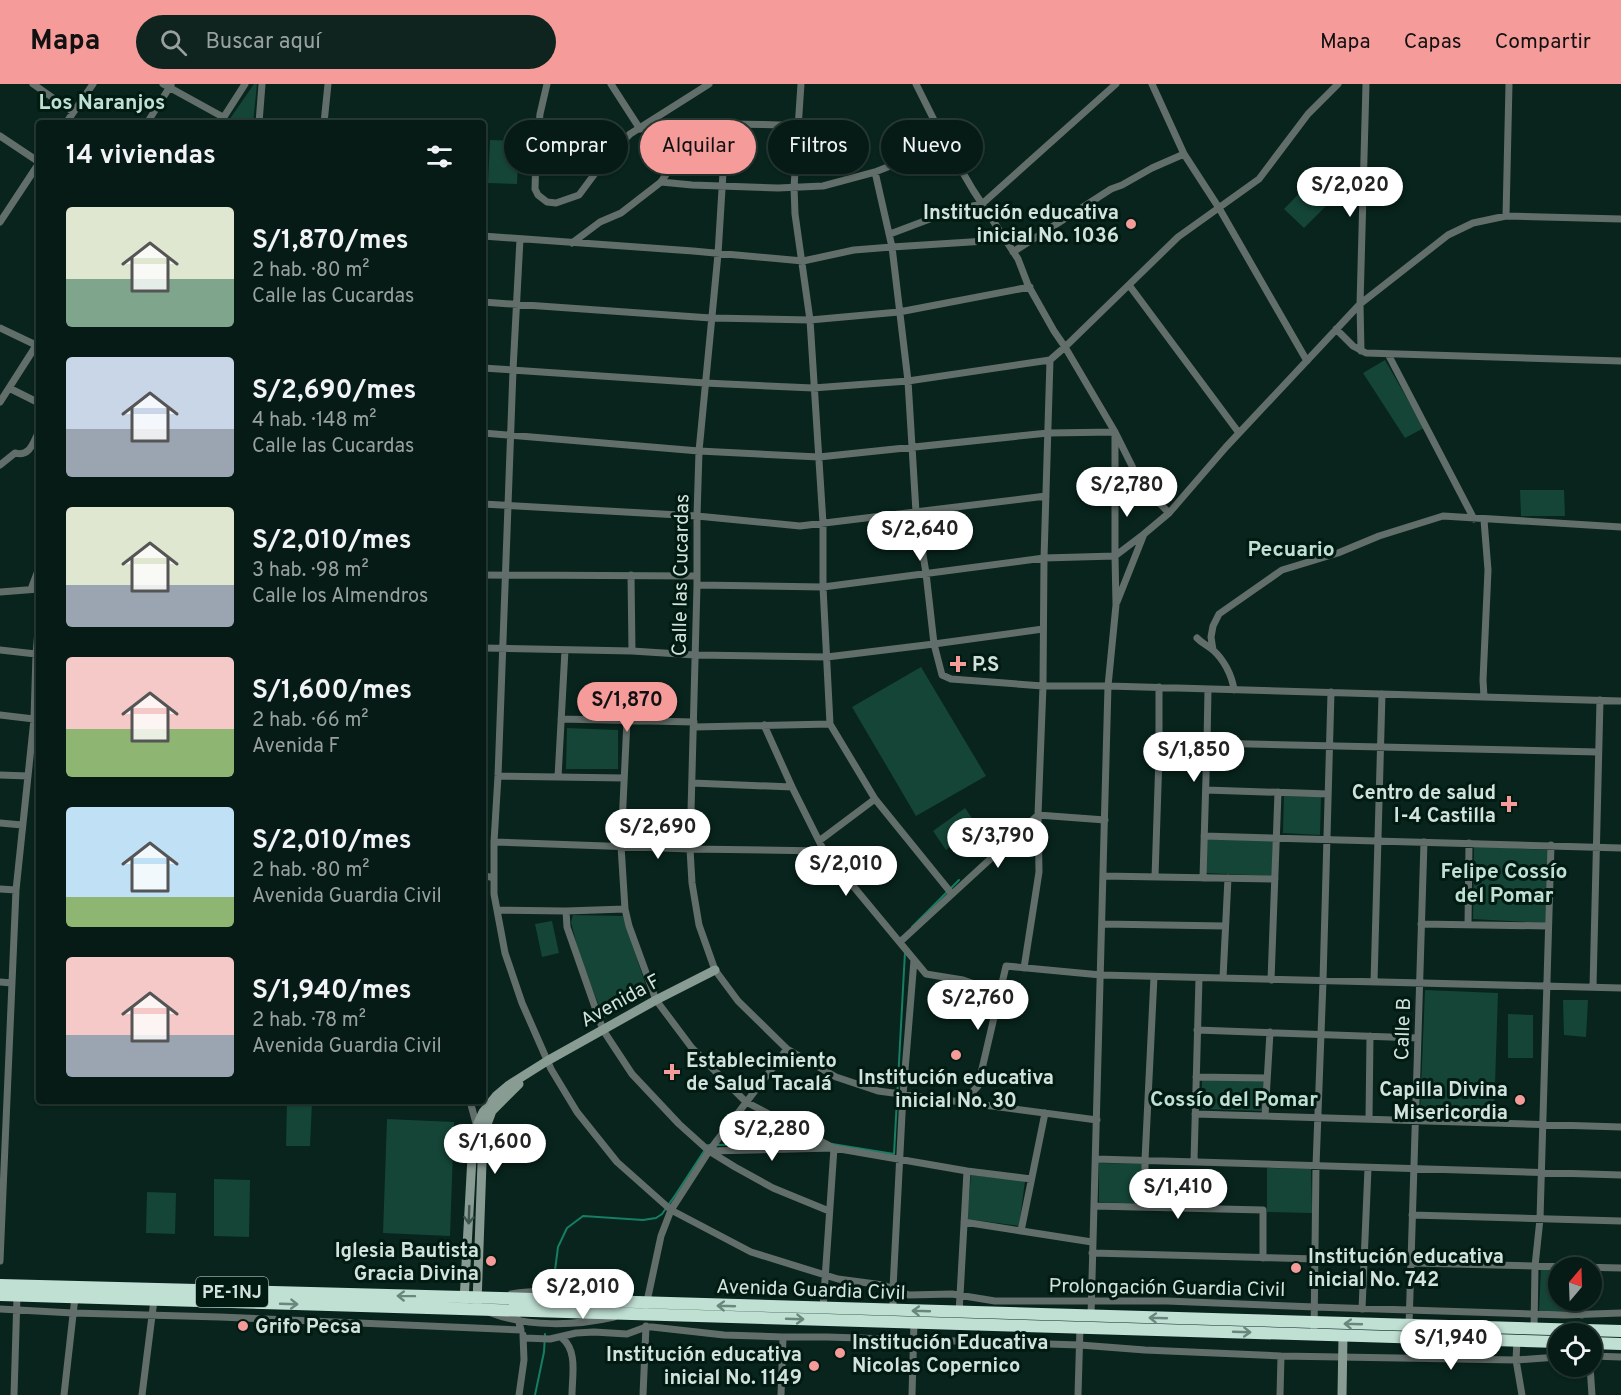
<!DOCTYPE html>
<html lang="es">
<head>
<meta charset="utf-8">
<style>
	body { margin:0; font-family:Overpass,sans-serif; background:#0f241e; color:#f1f3f6; height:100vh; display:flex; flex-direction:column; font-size:22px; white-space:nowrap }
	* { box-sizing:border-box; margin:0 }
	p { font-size:20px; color:#98a1a0 }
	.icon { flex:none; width:33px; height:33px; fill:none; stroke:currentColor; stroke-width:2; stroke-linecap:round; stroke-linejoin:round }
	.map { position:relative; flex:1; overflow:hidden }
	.details { position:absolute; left:36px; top:36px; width:450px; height:984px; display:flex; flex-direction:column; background:#061b15; border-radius:6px; box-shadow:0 2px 4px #0004,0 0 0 2px #273934 }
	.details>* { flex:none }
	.top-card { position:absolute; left:504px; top:36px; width:570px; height:54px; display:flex; gap:12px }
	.needle { width:39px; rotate:19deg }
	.buttons { position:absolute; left:1548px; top:1173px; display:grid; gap:12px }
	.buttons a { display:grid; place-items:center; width:54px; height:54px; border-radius:50%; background:#061b15; box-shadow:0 2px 4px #0004,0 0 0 2px #273934; font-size:30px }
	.price { position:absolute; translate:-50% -51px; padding:0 14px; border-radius:21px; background:#fff; color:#222; font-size:20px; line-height:39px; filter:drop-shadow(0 2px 3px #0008) }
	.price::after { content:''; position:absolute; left:50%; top:36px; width:18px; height:14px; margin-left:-9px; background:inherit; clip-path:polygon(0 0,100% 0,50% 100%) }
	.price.on { background:#f59b9a; color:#111 }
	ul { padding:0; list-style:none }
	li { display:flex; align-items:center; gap:18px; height:150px; padding:0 30px }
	li span { display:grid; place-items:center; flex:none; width:168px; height:120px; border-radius:6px; color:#555 }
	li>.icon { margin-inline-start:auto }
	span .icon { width:72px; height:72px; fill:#fffc; stroke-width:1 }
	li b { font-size:26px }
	h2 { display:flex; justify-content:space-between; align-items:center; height:72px; padding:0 30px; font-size:26px }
	.chip { padding:0 21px; border-radius:27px; background:#061b15; box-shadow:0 2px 4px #0004,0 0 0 2px #273934; font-size:21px; line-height:54px }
	.chip.on { background:#f59b9a; color:#111 }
	header { display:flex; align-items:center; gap:36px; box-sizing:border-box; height:84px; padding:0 30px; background:#f59b9a; color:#111 }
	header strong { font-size:28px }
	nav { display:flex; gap:33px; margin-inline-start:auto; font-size:21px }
	.search { width:420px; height:54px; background:#0f241e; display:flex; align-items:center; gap:15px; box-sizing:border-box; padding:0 21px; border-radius:33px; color:#98a1a0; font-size:22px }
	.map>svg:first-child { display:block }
</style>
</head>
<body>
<header>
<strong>Mapa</strong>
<div class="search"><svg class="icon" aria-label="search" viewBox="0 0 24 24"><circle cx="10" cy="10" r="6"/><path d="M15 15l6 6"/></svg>Buscar aquí</div>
<nav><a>Mapa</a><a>Capas</a><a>Compartir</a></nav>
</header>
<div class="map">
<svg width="1621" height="1311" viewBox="0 0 1621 1311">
	<rect width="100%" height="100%" fill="#08241c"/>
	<!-- green -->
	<path fill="#144537" d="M254 0H257L253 39H227Z
		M490 56 519 57 517 100 488 99Z
		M1320 88 1340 108 1304 144 1284 125Z
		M1385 276 1424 344 1405 354 1363 289Z
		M1520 406H1564L1565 432H1521Z
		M921 583 986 692 916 732 852 623Z
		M567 644 618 646V685H566Z
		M1284 712 1321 713 1320 751 1283 749Z
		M965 724 978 743 946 766 933 747Z
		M1206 755 1273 757 1272 792 1205 789Z
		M1474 762 1548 766 1545 839 1473 835Z
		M573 831 623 832 649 911 648 912 604 934 580 874 571 838Z
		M552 837 559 869 542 873 535 840Z
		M1425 906 1498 909 1494 1033 1420 1029Z
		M1563 916H1588L1586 953 1564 951Z
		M1508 930 1533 931V974H1508Z
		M1202 995 1265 997 1264 1027 1202 1025Z
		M287 1017 312 1018 310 1062H286Z
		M387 1035 454 1038 450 1152 383 1149Z
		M1099 1079 1144 1080 1142 1120 1099 1118Z
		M1267 1084 1311 1085 1312 1129 1267 1128Z
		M971 1091 1025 1097 1019 1142 967 1135Z
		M214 1095 250 1096 249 1153 214 1152Z
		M147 1108 176 1109 175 1150 146 1149Z
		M1541 1185 1558 1186V1216L1579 1217V1227H1539Z"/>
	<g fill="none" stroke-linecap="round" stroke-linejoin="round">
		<!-- stream -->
		<path stroke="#157e64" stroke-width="2" d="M912 843 959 796
			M832 1060 894 1070 905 868
			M554 1194 558 1163 567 1144 583 1132 643 1136 656 1134 662 1130 676 1110 708 1061 820 1060
			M535 1311 544 1268 545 1250"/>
		<!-- street -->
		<path stroke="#626e69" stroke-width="7" d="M33 0 73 28
			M163 0 223 33
			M547 0 540 30 536 72 535 105 538 111 547 118 556 119 579 111 605 76 630 50 709 0
			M611 0 640 45
			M801 0 794 103 795 130 810 236 823 439V503L830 640 875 715 952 810
			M916 0 946 60 973 106 1018 175 1028 201 1054 247 1065 263 1115 348 1141 400 1169 429
			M1152 0 1184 70 1219 124 1307 277
			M66 39 93 0
			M147 39 171 1
			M220 39 245 0
			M259 39 262 0
			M324 39 328 0
			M726 40 718 170 699 367 697 432V501L690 765 692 799 699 841 715 886 738 917 787 965 836 993 878 1007 1097 1036
			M0 52 39 78
			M875 88 892 163 908 297 916 428 926 489 934 560 942 591 951 595 1043 602H1108L1621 617
			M661 98 692 101 778 104 823 102 875 88 946 60
			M1506 132 1509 0
			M0 138 39 79
			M890 150 951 127 982 120 1116 0
			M483 152 693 167 803 177 854 166 892 163 986 157 1003 152
			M520 155 513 286 498 692 494 758V810L505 869 522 919 551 985 577 1028 617 1078 671 1126 751 1168 838 1195 883 1201 909 1211 952 1210 995 1217H1167L1315 1223 1565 1231 1621 1229
			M572 159 600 138 621 129 661 98 679 71 682 45C716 36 764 42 799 41
			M1013 168 1111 105 1122 101 1152 84 1184 70
			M1129 201 1239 349
			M483 218 711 234 810 236 899 228 1030 203
			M0 244 38 262
			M1336 245 1353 262 1366 269 1621 277
			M1361 267 1360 220 1366 0
			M1388 270 1474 435
			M483 284 705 299 813 304 908 297 1050 276 1065 263 1178 153 1259 95 1308 30 1338 0
			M9 304 39 319
			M0 318 39 257
			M483 349 699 367 819 373 1048 349 1115 348V472L1116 521 1108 602 1091 1232
			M0 381 15 369C30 373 33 359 39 347
			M483 420 697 432 800 442 1046 412
			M1484 436 1488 486 1483 596 1484 613
			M483 491 697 492
			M631 491 632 567
			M697 501 823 503 1044 474 1115 472 1144 450 1169 429 1226 363 1360 220 1448 151 1473 139 1506 132 1621 135
			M31 505 39 484
			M0 508 39 505
			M1117 518 1144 450
			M1197 554C1202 559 1208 562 1213 566 1224 576 1232 591 1234 606
			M483 564 632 567 695 571 827 573 934 560 1043 545
			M0 566 36 570
			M1213 566 1211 553 1213 542 1219 530 1282 486 1338 469 1379 452 1443 432 1621 443
			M0 631 34 635
			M561 635 694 638
			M627 636 621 762 625 825 629 842 656 916 692 964 746 1018 834 1064
			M764 641 792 703 824 767 926 890 963 896 1000 909
			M694 643 830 640
			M1207 659 1598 668
			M0 691 28 692
			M498 692 624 694
			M558 693 565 566
			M692 699 792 703
			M1206 706 1328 710
			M0 739 22 741
			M1204 752 1621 764
			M819 757 875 715
			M494 758 690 765 824 767
			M483 791 493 794
			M1103 792 1275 795
			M1155 793 1159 672V603
			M1203 794 1207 659 1208 605
			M0 805 16 806
			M497 826 566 827 625 825
			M566 827 567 843 603 946 632 990 679 1040 709 1067 735 1083 773 1104 829 1127
			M1102 840 1225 842
			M1421 840 1548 842
			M1468 841 1469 759
			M900 858 1038 731 1105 736
			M1024 884 1039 788 1038 731 1043 602 1044 474 1050 276
			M1223 894 1228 794
			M1271 896 1278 708
			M0 898 12 899
			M1374 898 1382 610
			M1593 903 1600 616
			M1197 946 1418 954
			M1196 993 1267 994
			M470 1017 477 1043
			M963 1018 978 1002 1006 882 1101 891 1621 904
			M1195 1030 1621 1043
			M1265 1032 1270 948
			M1369 1035 1370 952
			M709 1067 834 1064 967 1087 1031 1095
			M1096 1075 1621 1091
			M1194 1077 1199 894
			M1094 1122 1263 1126V1174
			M1145 1123V1076L1154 893
			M1412 1131 1621 1137
			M964 1138 1092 1158
			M1021 1147 1045 1029
			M1092 1169 1316 1175
			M0 1177 16 806 34 635 36 570 39 535
			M1411 1179 1621 1184
			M511 1210C540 1205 568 1207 598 1212
			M646 1222 661 1152 671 1126 709 1067 787 965
			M0 1225 73 1229 220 1233 521 1246 518 1235
			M823 1225 834 1064
			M1362 1225 1368 1084
			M893 1226V1204L903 1011 914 876
			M491 1229C528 1243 575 1242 614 1233
			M959 1229 967 1087
			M1582 1231 1583 1216
			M1409 1242 1424 758
			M1534 1245 1535 1182 1540 1135 1551 761
			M1314 1250 1316 1082 1323 897 1331 608
			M524 1254 550 1255 576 1249 594 1248 627 1250 646 1243H652L724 1251 783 1253H827L1080 1261 1145 1266 1281 1272 1516 1276 1558 1273
			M562 1254C578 1267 572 1292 572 1311
			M1517 1256 1516 1276 1522 1311
			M1592 1272 1621 1273
			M1590 1282 1592 1311
			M14 1311 17 1212
			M64 1311 75 1213
			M142 1311 154 1216
			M519 1311 524 1276 523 1251
			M643 1311 646 1242
			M781 1311 783 1253
			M912 1311 914 1238
			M1078 1311 1080 1243
			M1280 1311 1281 1272"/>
		<!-- secondary -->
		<path stroke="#889c94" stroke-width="9" d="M464 1217 473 1055 478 1039 483 1028 496 1012 509 1001 547 977 656 916 715 886
			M477 1219 483 1051 492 1027 519 1000
			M1342 1311 1343 1251"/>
		<!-- highway -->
		<path stroke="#c0e0d4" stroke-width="12" d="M0 1201 464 1213 1621 1247
			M0 1211 1558 1258
			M1592 1259 1621 1260"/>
	</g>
	<!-- one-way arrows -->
	<defs><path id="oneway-shaft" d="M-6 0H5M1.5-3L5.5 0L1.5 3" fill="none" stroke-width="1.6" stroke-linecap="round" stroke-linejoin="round" transform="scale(1.5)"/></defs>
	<use stroke="#3e554d" href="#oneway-shaft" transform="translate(469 1131) rotate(92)"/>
	<g stroke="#6a877d">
		<use href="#oneway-shaft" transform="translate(406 1212) rotate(-179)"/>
		<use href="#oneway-shaft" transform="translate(289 1220) rotate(2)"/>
		<use href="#oneway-shaft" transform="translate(726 1222) rotate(-178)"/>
		<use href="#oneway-shaft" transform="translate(921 1227) rotate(-178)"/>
		<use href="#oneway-shaft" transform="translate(1158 1234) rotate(-178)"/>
		<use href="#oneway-shaft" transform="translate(795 1235) rotate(2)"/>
		<use href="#oneway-shaft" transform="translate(1353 1240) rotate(-178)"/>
		<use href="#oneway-shaft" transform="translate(1242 1248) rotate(2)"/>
	</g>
	<!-- markers -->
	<g fill="#f59b9a" stroke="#011b13" stroke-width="2">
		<circle cx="1131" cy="140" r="6"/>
		<path d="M955 571h6v6h6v6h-6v6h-6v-6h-6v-6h6z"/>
		<path d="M1506 711h6v6h6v6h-6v6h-6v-6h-6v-6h6z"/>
		<circle cx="956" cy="971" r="6"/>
		<path d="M669 979h6v6h6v6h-6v6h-6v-6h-6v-6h6z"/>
		<circle cx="1520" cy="1016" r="6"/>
		<circle cx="491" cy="1177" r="6"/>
		<circle cx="1296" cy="1184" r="6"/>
		<circle cx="243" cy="1242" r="6"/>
		<circle cx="840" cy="1269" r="6"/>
		<circle cx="814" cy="1282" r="6"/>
	</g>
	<g text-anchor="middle" stroke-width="6" stroke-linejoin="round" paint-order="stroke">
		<!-- shield labels -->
		<rect fill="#011b13" stroke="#93a6a0" stroke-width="1.5" x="196" y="1193" width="72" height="30" rx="4.5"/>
		<g font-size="18" font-weight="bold" fill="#d2e2dc">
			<text x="232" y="1214">PE-1NJ</text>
		</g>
		<!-- poi labels -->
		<g font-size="20" font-weight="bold" fill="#d2e2dc" stroke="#011b13" text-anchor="end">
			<text x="1119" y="135">Institución educativa<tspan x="1119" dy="23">inicial No. 1036</tspan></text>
			<text x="972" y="587" text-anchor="start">P.S</text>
			<text x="1496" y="715">Centro de salud<tspan x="1496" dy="23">I-4 Castilla</tspan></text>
			<text x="686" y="983" text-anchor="start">Establecimiento<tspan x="686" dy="23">de Salud Tacalá</tspan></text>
			<text x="956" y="1000" text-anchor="middle">Institución educativa<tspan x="956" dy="23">inicial No. 30</tspan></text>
			<text x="1508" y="1012">Capilla Divina<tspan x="1508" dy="23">Misericordia</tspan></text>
			<text x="479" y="1173">Iglesia Bautista<tspan x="479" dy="23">Gracia Divina</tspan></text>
			<text x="1308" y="1179" text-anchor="start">Institución educativa<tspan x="1308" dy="23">inicial No. 742</tspan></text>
			<text x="255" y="1249" text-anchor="start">Grifo Pecsa</text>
			<text x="852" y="1265" text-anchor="start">Institución Educativa<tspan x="852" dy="23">Nicolas Copernico</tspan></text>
			<text x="802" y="1277">Institución educativa<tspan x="802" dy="23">inicial No. 1149</tspan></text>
		</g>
		<!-- street labels -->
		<g font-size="20" fill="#d2e2dc" stroke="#011b13">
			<text transform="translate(680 491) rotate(-89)" y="7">Calle las Cucardas</text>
			<text transform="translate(620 916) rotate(-29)" y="7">Avenida F</text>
			<text transform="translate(1402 945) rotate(-88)" y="7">Calle B</text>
			<text transform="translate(1167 1203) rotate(1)" y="7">Prolongación Guardia Civil</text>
			<text transform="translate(811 1205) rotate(2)" y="7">Avenida Guardia Civil</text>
		</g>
		<!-- neighbourhood labels -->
		<g font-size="21" font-weight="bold" fill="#c0e0d4" stroke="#011b13">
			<text x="102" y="25">Los Naranjos</text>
			<text x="1291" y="472">Pecuario</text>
			<text x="1504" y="794">Felipe Cossío<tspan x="1504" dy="24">del Pomar</tspan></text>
			<text x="1234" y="1022">Cossío del Pomar</text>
		</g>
	</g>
</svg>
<div class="buttons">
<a><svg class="needle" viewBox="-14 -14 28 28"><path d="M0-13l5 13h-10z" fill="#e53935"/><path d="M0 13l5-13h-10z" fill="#98a1a0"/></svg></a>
<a><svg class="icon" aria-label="locate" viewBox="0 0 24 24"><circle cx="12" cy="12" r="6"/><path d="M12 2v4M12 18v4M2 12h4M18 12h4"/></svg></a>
</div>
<b class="price" style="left:1350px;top:134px">S/2,020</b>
<b class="price" style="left:1127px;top:434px">S/2,780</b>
<b class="price" style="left:920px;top:478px">S/2,640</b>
<b class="price on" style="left:627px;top:649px">S/1,870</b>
<b class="price" style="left:1194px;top:699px">S/1,850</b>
<b class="price" style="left:658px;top:776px">S/2,690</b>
<b class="price" style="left:998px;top:785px">S/3,790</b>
<b class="price" style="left:846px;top:813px">S/2,010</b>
<b class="price" style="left:978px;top:947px">S/2,760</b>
<b class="price" style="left:772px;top:1078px">S/2,280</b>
<b class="price" style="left:495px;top:1091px">S/1,600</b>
<b class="price" style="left:1178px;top:1136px">S/1,410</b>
<b class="price" style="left:583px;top:1236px">S/2,010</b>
<b class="price" style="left:1451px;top:1287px">S/1,940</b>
<div class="top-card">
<a class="chip">Comprar</a>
<a class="chip on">Alquilar</a>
<a class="chip">Filtros</a>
<a class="chip">Nuevo</a>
</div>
<section class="details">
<h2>14 viviendas<svg class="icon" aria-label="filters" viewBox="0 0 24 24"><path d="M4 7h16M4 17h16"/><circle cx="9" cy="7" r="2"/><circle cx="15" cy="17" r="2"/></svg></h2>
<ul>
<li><span style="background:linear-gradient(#dfe7d0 60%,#7fa58c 0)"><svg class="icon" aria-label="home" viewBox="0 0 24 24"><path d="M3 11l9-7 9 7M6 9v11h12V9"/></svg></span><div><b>S/1,870/mes</b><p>2 hab. · 80 m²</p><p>Calle las Cucardas</p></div></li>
<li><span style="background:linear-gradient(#c9d6e8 60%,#9aa5b1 0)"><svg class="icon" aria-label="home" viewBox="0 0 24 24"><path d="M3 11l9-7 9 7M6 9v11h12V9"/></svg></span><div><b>S/2,690/mes</b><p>4 hab. · 148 m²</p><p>Calle las Cucardas</p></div></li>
<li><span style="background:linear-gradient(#dfe7d0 65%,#9aa5b1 0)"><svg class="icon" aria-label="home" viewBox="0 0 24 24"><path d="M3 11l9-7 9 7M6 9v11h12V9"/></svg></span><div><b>S/2,010/mes</b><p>3 hab. · 98 m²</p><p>Calle los Almendros</p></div></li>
<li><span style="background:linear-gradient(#f6c9c9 60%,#8fb573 0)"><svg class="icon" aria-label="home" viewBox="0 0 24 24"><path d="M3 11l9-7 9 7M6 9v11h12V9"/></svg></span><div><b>S/1,600/mes</b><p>2 hab. · 66 m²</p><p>Avenida F</p></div></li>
<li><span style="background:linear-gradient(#bfe0f5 75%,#8fb573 0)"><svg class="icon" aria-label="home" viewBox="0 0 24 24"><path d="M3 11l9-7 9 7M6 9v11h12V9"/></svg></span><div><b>S/2,010/mes</b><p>2 hab. · 80 m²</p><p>Avenida Guardia Civil</p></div></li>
<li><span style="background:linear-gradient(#f6c9c9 65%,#9aa5b1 0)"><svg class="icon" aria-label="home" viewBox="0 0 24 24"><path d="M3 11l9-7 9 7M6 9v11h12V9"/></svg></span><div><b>S/1,940/mes</b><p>2 hab. · 78 m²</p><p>Avenida Guardia Civil</p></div></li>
</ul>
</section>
</div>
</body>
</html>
